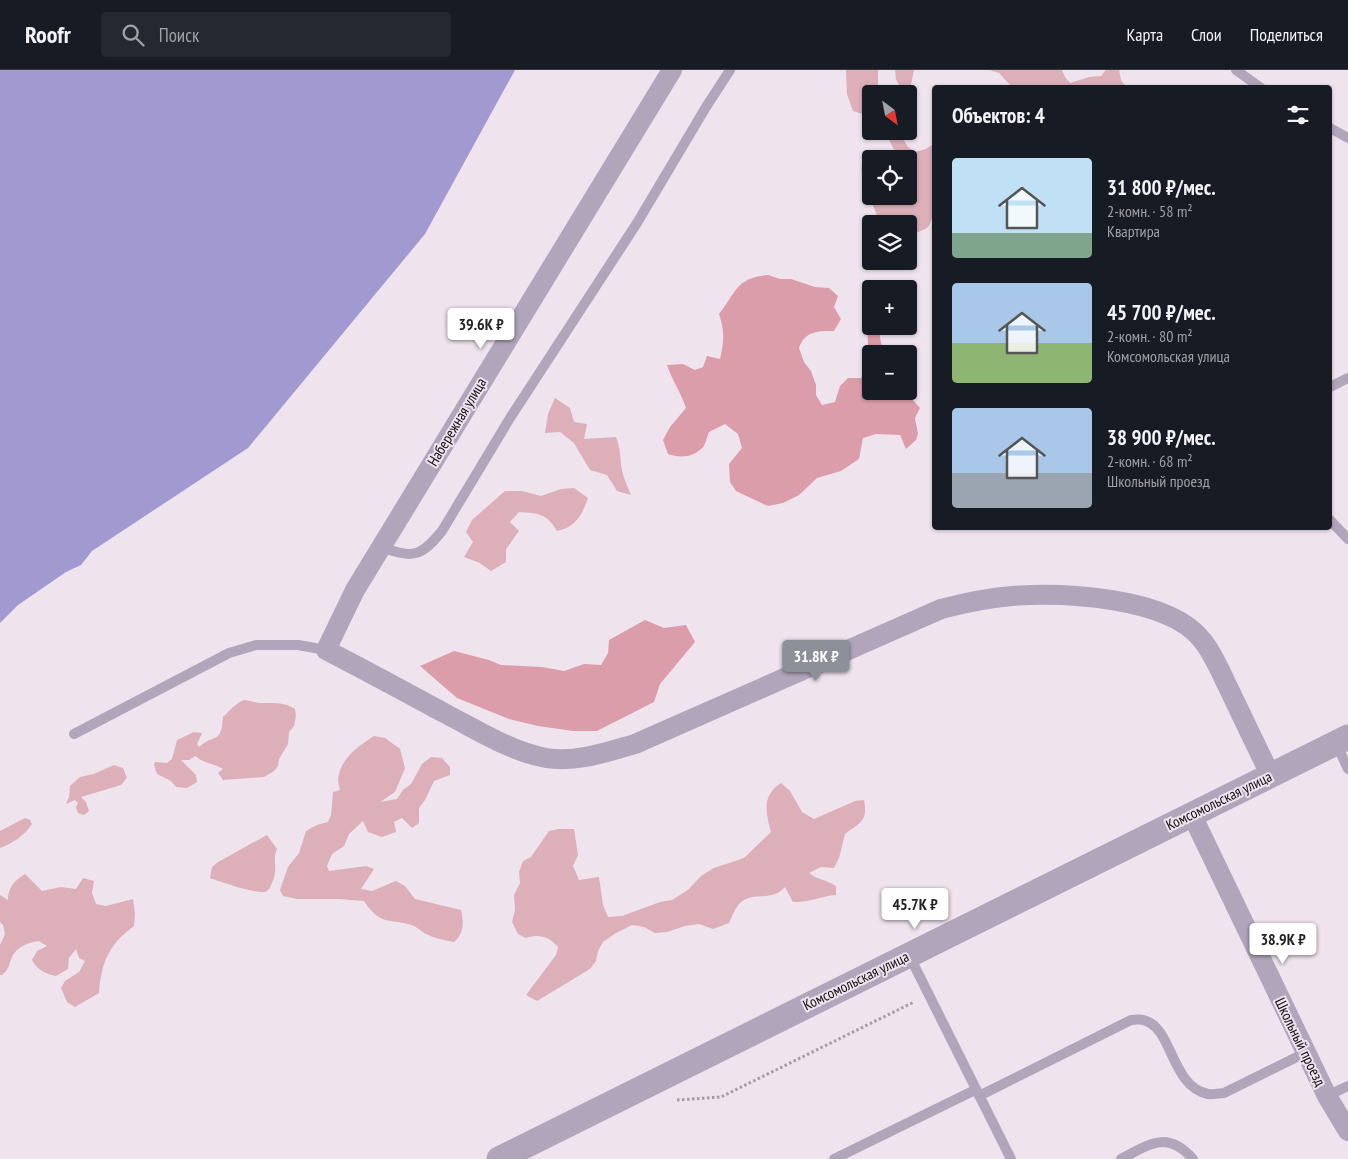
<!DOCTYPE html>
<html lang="ru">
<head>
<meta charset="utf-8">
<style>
	body { margin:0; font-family:"PT Sans Narrow",sans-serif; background:#242831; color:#f1f3f6; height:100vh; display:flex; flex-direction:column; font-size:19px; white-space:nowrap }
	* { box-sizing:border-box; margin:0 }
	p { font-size:16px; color:#9ea1a6 }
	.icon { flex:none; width:28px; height:28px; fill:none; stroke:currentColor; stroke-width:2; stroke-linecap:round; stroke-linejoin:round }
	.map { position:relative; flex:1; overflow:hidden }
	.details { position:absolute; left:932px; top:15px; width:400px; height:445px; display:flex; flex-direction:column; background:#171b24; border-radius:5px; box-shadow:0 1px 4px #0004 }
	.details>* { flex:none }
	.needle { width:32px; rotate:148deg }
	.fabs { position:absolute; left:862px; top:15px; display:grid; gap:10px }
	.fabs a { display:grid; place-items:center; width:55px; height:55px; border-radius:5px; background:#171b24; box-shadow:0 1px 4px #0004; font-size:25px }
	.price { position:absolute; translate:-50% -42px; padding:0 11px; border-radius:5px; background:#fff; color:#222; font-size:16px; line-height:32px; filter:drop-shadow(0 1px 2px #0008) }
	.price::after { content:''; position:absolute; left:50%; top:30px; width:15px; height:11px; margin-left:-8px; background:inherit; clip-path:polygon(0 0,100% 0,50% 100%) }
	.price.on { background:#8c9099; color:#fff }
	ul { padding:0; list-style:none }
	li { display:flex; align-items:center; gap:15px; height:125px; padding:0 20px }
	li span { display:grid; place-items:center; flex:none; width:140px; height:100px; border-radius:5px; color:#555 }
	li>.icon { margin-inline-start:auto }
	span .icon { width:60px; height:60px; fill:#fffc; stroke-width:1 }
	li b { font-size:21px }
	h2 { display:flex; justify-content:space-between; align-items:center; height:60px; padding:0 20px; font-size:21px }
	header { display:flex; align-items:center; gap:30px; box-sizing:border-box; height:70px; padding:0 25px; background:#171b24; border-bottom:1px solid #363941 }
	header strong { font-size:24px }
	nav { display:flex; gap:28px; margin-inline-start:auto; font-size:18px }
	.search { width:350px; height:45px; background:#242831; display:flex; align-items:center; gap:12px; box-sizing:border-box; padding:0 18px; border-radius:5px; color:#9ea1a6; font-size:19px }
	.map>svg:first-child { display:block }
</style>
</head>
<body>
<header>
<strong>Roofr</strong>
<div class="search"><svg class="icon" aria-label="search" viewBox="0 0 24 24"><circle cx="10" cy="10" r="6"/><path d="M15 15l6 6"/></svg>Поиск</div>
<nav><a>Карта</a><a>Слои</a><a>Поделиться</a></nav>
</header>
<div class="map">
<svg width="1348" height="1089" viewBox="0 0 1348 1089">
	<rect width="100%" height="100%" fill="#efe3ee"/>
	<!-- green -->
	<path fill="#dcafb9" d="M846 0H878V18L873 24H871V49L869 46 853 41 847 24Z
		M895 0H914L911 15 907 24H893L900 17 896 9Z
		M989 0H1062L1065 7 1070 13 1089 7 1101 6 1106 0H1119L1121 10 1126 17H1012L999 3Z
		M885 61H898L908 77 915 82 926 79 935 73C935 90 939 147 927 158 922 161 914 163 909 165V154H880C876 136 858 113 862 95 863 91 866 88 868 85L880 83 886 89H871V126H909V89H900V85L893 78Z
		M555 328 570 338 574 352 587 354 584 369 616 367C620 378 620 383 621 394 622 405 627 415 631 425L617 421 607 405 590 400 574 373 560 362 545 363 548 344Z
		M574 418 588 428C582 445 576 457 557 461 547 444 539 443 519 442L510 452 519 461 506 479V492L491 501 480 493 464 487 473 472 466 462 472 450 505 421H522L541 426 561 419Z
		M245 630C250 631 257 633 262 633 275 633 284 632 295 639L296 646 294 656 289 662 288 674 279 689 278 696 274 701 264 707 223 710 218 703 223 699C213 693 205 694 195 686L189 690H181L196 705 197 712 187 718 176 717 171 711 157 704 154 695 155 692 167 693 172 689 177 670 194 662 202 663 197 674 199 677C215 663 221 675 223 647 230 641 236 632 245 630Z
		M374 666 385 668 400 679 405 698 395 722 380 732 397 729 403 720 411 714 422 694 431 687 442 688 450 697V705L434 711 425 730 419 738V753L412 758 402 748 394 752 396 762 382 767 368 762 363 751 349 764 344 776 332 784 327 796 329 801 366 796 374 799 361 819 372 821 396 811 405 816 415 829 461 840C464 852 464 864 454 872 443 870 433 868 424 863 421 861 418 858 414 856 390 847 382 858 364 831L339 829H297L283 826 280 820 288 797 299 783 306 761 317 755 328 752 331 745 333 722 340 720C339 716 337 709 339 704 343 687 360 675 374 666Z
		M114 695 123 698 127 708 121 715 81 727 86 732 89 741 84 745 78 743 76 737 78 733 75 730 66 734 69 727 70 716 80 707 94 704Z
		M781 713 790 721 802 742 814 749 855 731 864 730C868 751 861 752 845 764L839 788 834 798 821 797 809 803C818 810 827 810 836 816V825C821 826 809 833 793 832L785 817C771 832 757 822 744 830 736 834 733 845 729 853L713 859 699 854 685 856 667 862 655 863 644 857 632 855 616 863 603 872 598 881 596 891 590 899 537 931 526 925 556 885 558 877C548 866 539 864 526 868L518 864 512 852 515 840 514 825 520 813 519 802 523 791 531 787 549 761 559 759H574L578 785 573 796 579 810 599 807 603 835 608 847 622 846 660 832 672 830 688 820 701 806 714 798 744 788 771 762C766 743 761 726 781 713Z
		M25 748 30 750 32 754C25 765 12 774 0 778V761Z
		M267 765 277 779C273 787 276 794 275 803 274 808 271 818 267 821 261 826 218 811 210 808L212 797 218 792Z
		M25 804 42 821 61 817 76 819 83 808 94 811 92 823 96 834 106 836 133 829 135 844 134 856C109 874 101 893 99 923L75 937 67 932 61 918 65 911 79 902 85 891 79 888 76 879 69 888 68 899 56 906C46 904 37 900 32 890L37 881 47 876 39 871C28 873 17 876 12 887 8 896 10 898 2 905H0V875L5 864 3 855 0 852V825L8 830C8 817 14 811 25 804Z"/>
	<!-- forest -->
	<path fill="#dc9dab" d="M768 205 780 209H791L815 217 829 218 838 226 834 237 841 249 834 261C817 261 805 261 799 278L804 292 811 301 816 315V325L822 335 835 332 840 316 848 308H861L865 301 864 288 868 275 867 254 871 251V256H877L879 261 883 284H871V321H905L920 338 915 348 918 364 916 370 906 379 900 365 876 364 863 368 859 389 841 401 817 408 799 425 783 433 768 436 736 421 730 412 729 394 742 378 738 364 725 354 709 362C707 366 706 374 703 377 693 388 680 388 668 384L663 370 670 357 686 338C681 323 672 310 667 295L683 294 695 300 703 297 707 286 720 289C724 271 725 262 719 244 737 221 736 208 768 205Z
		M645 550 664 558 686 555 695 572 660 614 654 632 597 661H573L538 656 509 649 457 628 420 596 454 581 489 590 501 595 542 597 564 601 584 594 601 595 608 583 609 570Z"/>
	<!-- water -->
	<path fill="#a199cf" d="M0 0H515L425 164 248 378 92 481 81 495 66 502 18 535 0 553Z"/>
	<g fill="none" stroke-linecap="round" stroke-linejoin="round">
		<!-- path -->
		<path stroke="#a59ca5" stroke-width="3" stroke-dasharray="2.5 2.5" stroke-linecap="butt" d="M677 1030 721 1027 914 932"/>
		<!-- service -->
		<path stroke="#b1a5bc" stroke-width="10" d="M1236 0 1261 18
			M1330 58 1348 68
			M1330 317 1348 308
			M1330 450 1348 469
			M381 477C413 488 420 488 442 461L510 348 637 153 706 37 730 0
			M74 664 229 583 256 575H298L326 580
			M1336 673 1348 699
			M909 885 1011 1089
			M979 1026 1131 950C1134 950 1139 949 1143 950 1173 956 1170 1016 1208 1024 1213 1025 1219 1023 1224 1023L1305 983
			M1327 1026 1348 1016
			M834 1089 975 1020
			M1121 1089C1150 1074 1167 1060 1193 1089"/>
		<!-- minor -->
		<path stroke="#b1a5bc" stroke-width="20" d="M672 0 355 520 326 580C367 601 407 623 448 645 477 660 512 682 546 688 576 693 607 682 635 674L941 539C964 533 987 528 1012 526 1063 522 1169 527 1202 570 1213 583 1220 601 1228 617 1242 646 1256 676 1271 706
			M1192 745 1327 1026 1348 1061"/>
		<!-- tertiary -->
		<path stroke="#b1a5bc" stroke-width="25" d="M499 1089 1348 667"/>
	</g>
	<g text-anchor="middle" stroke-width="4" stroke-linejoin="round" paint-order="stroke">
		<!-- street labels -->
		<g font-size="15" fill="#110d11" stroke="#efe3ee">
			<text transform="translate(457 352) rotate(-59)" y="5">Набережная улица</text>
			<text transform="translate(1219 731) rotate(-26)" y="5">Комсомольская улица</text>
			<text transform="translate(856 911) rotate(-26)" y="5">Комсомольская улица</text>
			<text transform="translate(1300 972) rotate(64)" y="5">Школьный проезд</text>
		</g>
	</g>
</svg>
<div class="fabs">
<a><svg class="needle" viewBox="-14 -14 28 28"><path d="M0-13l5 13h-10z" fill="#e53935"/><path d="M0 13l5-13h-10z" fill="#9ea1a6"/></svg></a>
<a><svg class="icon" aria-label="locate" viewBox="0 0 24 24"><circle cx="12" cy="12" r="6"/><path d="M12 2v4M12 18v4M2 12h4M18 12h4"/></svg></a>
<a><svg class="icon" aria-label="layers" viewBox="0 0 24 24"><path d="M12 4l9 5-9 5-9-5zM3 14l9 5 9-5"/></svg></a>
<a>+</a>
<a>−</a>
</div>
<b class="price" style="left:481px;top:280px">39.6K ₽</b>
<b class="price on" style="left:816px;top:612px">31.8K ₽</b>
<b class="price" style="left:915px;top:860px">45.7K ₽</b>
<b class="price" style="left:1283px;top:895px">38.9K ₽</b>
<section class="details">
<h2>Объектов: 4<svg class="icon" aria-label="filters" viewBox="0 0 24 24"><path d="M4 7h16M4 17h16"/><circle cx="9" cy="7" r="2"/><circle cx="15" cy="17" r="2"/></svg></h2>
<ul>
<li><span style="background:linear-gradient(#bfe0f5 75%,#7fa58c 0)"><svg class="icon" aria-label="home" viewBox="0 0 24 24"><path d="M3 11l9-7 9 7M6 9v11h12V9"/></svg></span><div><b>31 800 ₽/мес.</b><p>2-комн. · 58 m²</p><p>Квартира</p></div></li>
<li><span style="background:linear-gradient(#a9c7e8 60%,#8fb573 0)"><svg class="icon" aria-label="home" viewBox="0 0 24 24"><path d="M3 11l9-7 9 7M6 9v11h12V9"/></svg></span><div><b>45 700 ₽/мес.</b><p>2-комн. · 80 m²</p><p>Комсомольская улица</p></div></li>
<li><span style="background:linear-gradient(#a9c7e8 65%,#9aa5b1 0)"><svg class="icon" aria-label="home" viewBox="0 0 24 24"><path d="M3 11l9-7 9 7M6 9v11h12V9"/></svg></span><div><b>38 900 ₽/мес.</b><p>2-комн. · 68 m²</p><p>Школьный проезд</p></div></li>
</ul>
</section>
</div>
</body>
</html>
